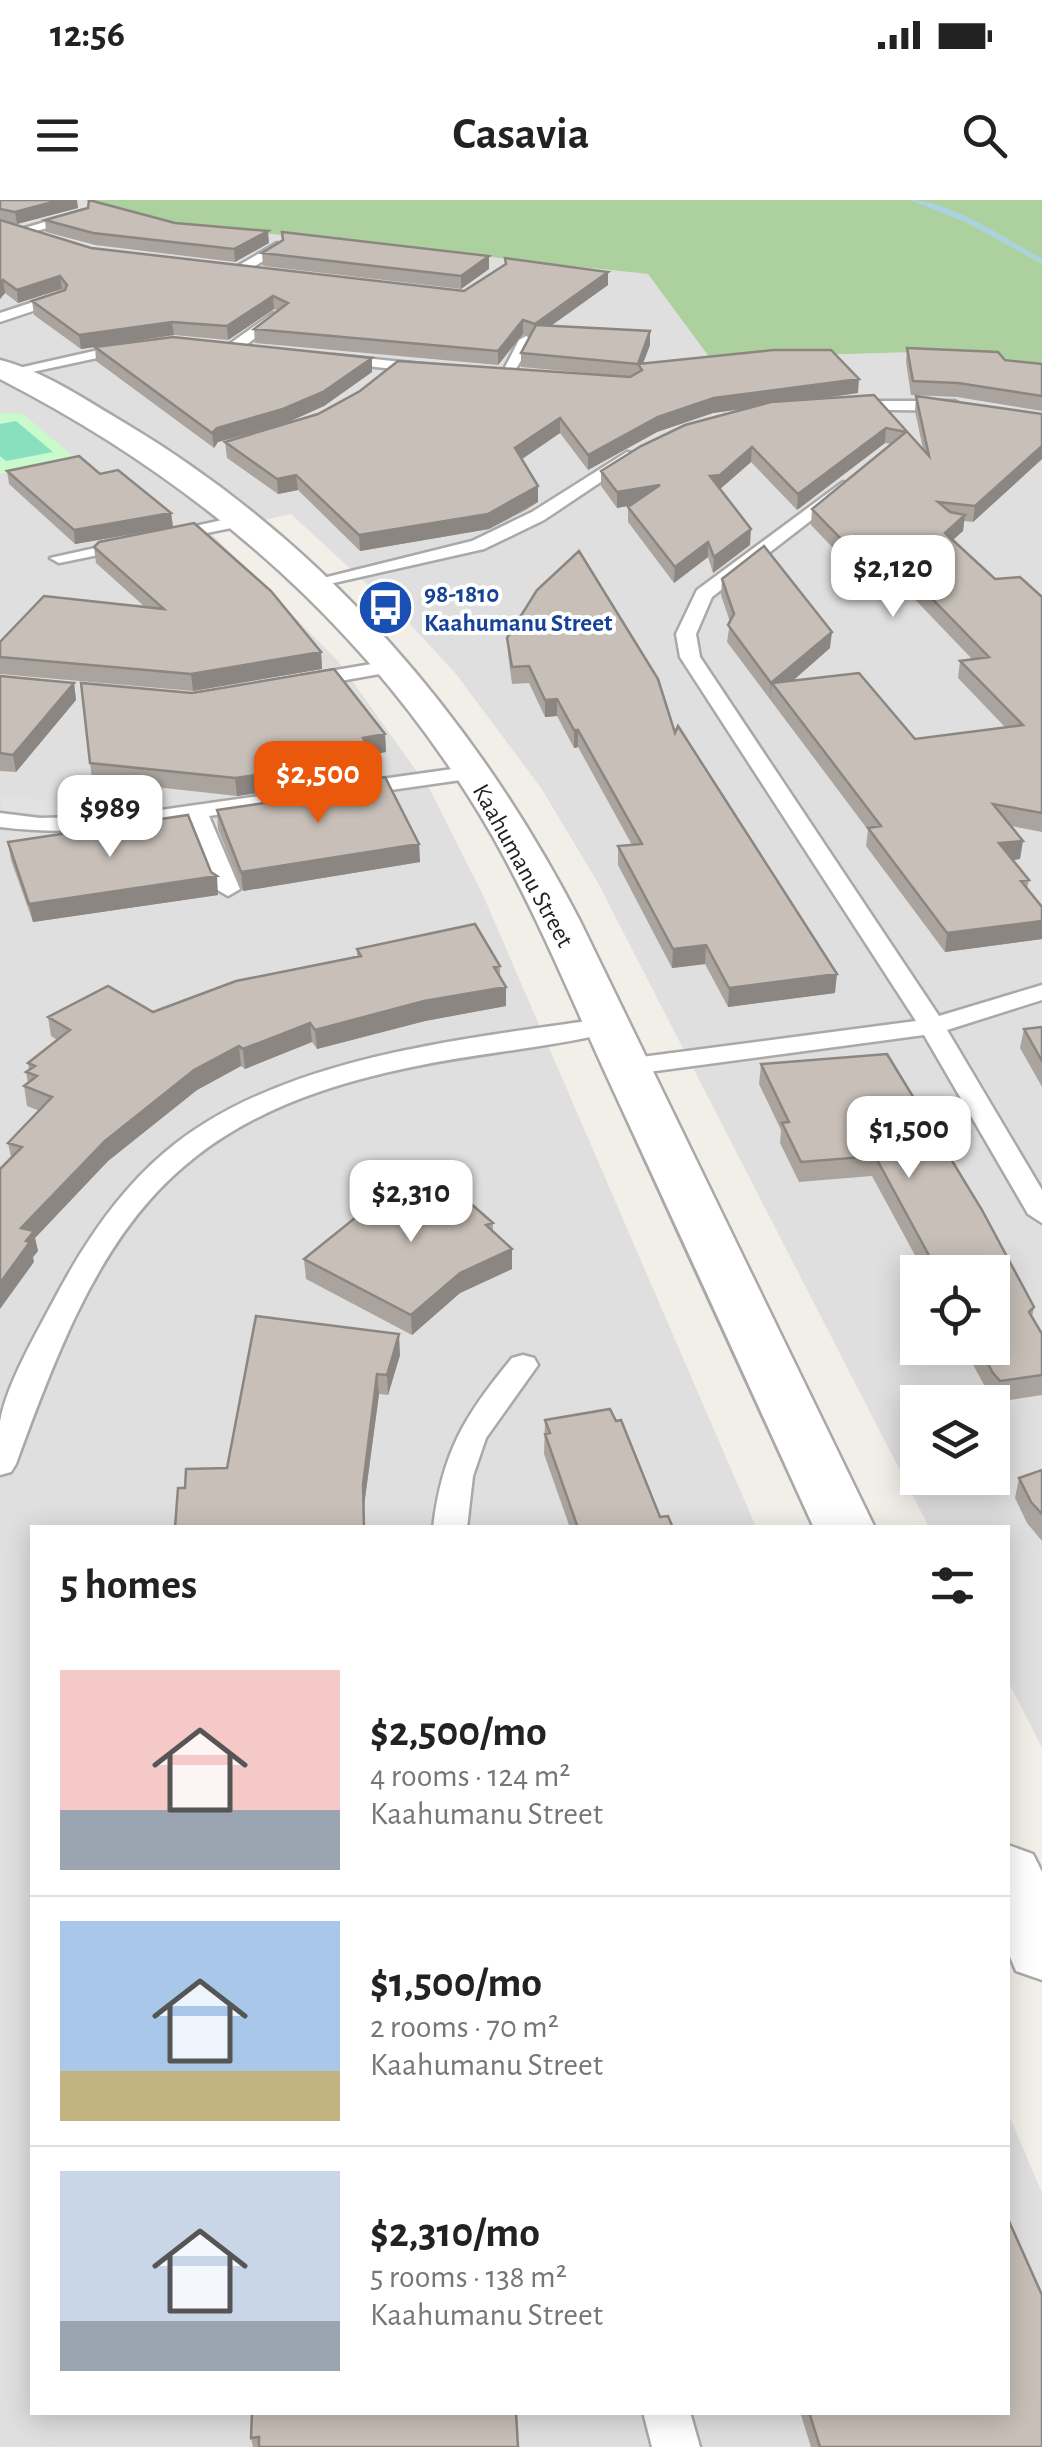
<!DOCTYPE html>
<html lang="en">
<head>
<meta charset="utf-8">
<style>
	body { margin:0; font-family:"Alegreya Sans",sans-serif; background:#f6f6f6; color:#222; height:100vh; display:flex; flex-direction:column; font-size:38px; white-space:nowrap }
	* { box-sizing:border-box; margin:0 }
	p { font-size:32px; color:#767676 }
	.icon { flex:none; width:55px; height:55px; fill:none; stroke:currentColor; stroke-width:2; stroke-linecap:round; stroke-linejoin:round }
	.map { position:relative; flex:1; overflow:hidden }
	.drawer { position:absolute; left:30px; top:1325px; width:980px; height:890px; display:flex; flex-direction:column; background:#fff; border-radius:0px; box-shadow:0 5px 25px #0003 }
	.drawer>* { flex:none }
	.controls { position:absolute; left:900px; top:1055px; display:grid; gap:20px }
	.controls a { display:grid; place-items:center; width:110px; height:110px; border-radius:0px; background:#fff; box-shadow:0 5px 25px #0003; font-size:50px }
	.price { position:absolute; translate:-50% -85px; padding:0 22px; border-radius:20px; background:#fff; color:#222; font-size:32px; line-height:65px; filter:drop-shadow(0 2px 5px #0008) }
	.price::after { content:''; position:absolute; left:50%; top:60px; width:30px; height:22px; margin-left:-15px; background:inherit; clip-path:polygon(0 0,100% 0,50% 100%) }
	.price.on { background:#ea580c; color:#fff }
	ul { padding:0; list-style:none }
	li { display:flex; align-items:center; gap:30px; height:250px; padding:0 30px }
	li+li { border-top:2px solid #e0e0e0 }
	li span { display:grid; place-items:center; flex:none; width:280px; height:200px; border-radius:0px; color:#555 }
	li>.icon { margin-inline-start:auto }
	span .icon { width:120px; height:120px; fill:#fffc; stroke-width:1 }
	li b { font-size:42px }
	h2 { display:flex; justify-content:space-between; align-items:center; height:120px; padding:0 30px; font-size:42px }
	.status { display:flex; justify-content:space-between; align-items:center; height:70px; padding:0 50px; background:#fff; direction:ltr }
	.status svg { height:28px; fill:currentColor }
	header { display:flex; justify-content:space-between; align-items:center; height:130px; padding:0 30px; background:#fff; font-size:45px; font-weight:700 }
	.map>svg:first-child { display:block }
</style>
</head>
<body>
<div class="status"><b>12:56</b><svg viewBox="0 0 49 12"><path d="M0 12V9h3v3zM5 12V6h3v6zM10 12V3h3v9zM15 12V0h3v12zM26 1h20v11H26zM47 4h2v5h-2z"/></svg></div>
<header><svg class="icon" aria-label="menu" viewBox="0 0 24 24"><path d="M4 6h16M4 12h16M4 18h16"/></svg>Casavia<svg class="icon" aria-label="search" viewBox="0 0 24 24"><circle cx="10" cy="10" r="6"/><path d="M15 15l6 6"/></svg></header>
<div class="map">
<svg width="1042" height="2247" viewBox="0 0 1042 2247">
	<rect width="100%" height="100%" fill="#f2efe9"/>
	<!-- residential -->
	<path fill="#e0dfdf" fill-rule="evenodd" d="M0 0H84L177 24 649 74 710 158 953 151 1042 164V1548L1008 1481V1328L929 1327 598 683 541 588 456 474 409 423 291 314 210 332 338 461 430 590 483 695 756 1327 32 1328V2212H1008V1913L1042 1993V2247H0ZM918 1072H992V1148H918ZM918 1202H992V1278H918Z"/>
	<!-- forest -->
	<path fill="#add19e" d="M84 0H1042V164L953 151 710 158 648 74 177 24Z"/>
	<!-- park -->
	<path fill="#c8facc" d="M0 213 23 214 72 255 66 261 0 274Z"/>
	<!-- pitch -->
	<path fill="#88e0be" d="M16 221 53 252 6 261 0 256V224Z"/>
	<!-- parking -->
	<path fill="#e2e2e2" d="M0 595 47 601 124 599 128 612 73 616 4 611Z"/>
	<g fill="none" stroke-linecap="round" stroke-linejoin="round">
		<!-- stream -->
		<path fill="#aad3df" fill-rule="evenodd" d="M910 0C949 0 1008 40 1042 59V64L969 24Z"/>
		<defs>
			<path id="lane" d="M82 11 86 18 17 36 11 32Z
				M277 43 282 50 243 73 231 70Z
				M61 93 66 100 0 122V113Z
				M273 113 285 116 238 151H228V145Z
				M526 136 533 140 513 174 500 177 519 140Z
				M134 142 141 146 139 149 9 177 1 172Z
				M334 155 432 165 439 169 432 173 329 162 327 159Z
				M841 201H955L963 206 955 211 836 209 833 206Z
				M627 252 641 255 544 320 484 349 316 387 307 382 472 341 532 312Z
				M843 282 851 287 849 291 712 397 696 434 700 457 939 816 1042 785V800L947 830 1042 990V1023L1028 1014 924 835 626 875 613 867 626 859 916 821 680 457 676 434 697 390Z
				M245 315 254 320 251 324 59 363 50 358Z
				M395 460 405 466 402 470 301 488 291 482 301 476Z
				M474 566 485 572 482 577 209 616 240 689 228 696 216 689 188 619C125 629 64 635 0 627V613L40 618 118 616Z
				M608 818 621 826 617 831C549 848 476 853 407 868 158 920 97 1040 16 1264L11 1272 0 1275C0 1258 0 1239 0 1222 6 1185 37 1132 55 1098 83 1045 118 992 164 953 277 856 465 839 608 818Z
				M523 1155 534 1158 538 1165 486 1238 473 1276 467 1328H433C442 1252 465 1215 512 1158Z
				M643 2212H690L700 2247H652Z"/>
			<path id="street" d="M0 160C44 171 89 202 128 225 326 344 476 519 581 723L875 1328H814C748 1183 682 1038 615 894 575 808 539 718 492 635 376 434 205 284 0 179Z
				M1008 1645 1033 1654 1042 1672V1780L1016 1771 1008 1752Z"/>
		</defs>
		<!-- lane casing -->
		<use href="#lane" stroke="#a9a9a9" stroke-width="5"/>
		<!-- street casing -->
		<use href="#street" stroke="#a9a9a9" stroke-width="5"/>
		<!-- lane -->
		<use href="#lane" fill="#fff" fill-rule="evenodd"/>
		<!-- street -->
		<use href="#street" fill="#fff" fill-rule="evenodd"/>
	</g>
	<!-- wall -->
	<path fill="#aba49e" d="M0 0 78 8 17 24 2 21 91 48 464 91 608 72V85L551 126 650 145 643 164 858 193 817 199 874 195 923 249 915 211 916 196 1042 214V259L973 322 964 321 963 331 952 340 995 379 1042 397V632L1011 626 1020 659 1013 660 1029 680 1027 689 1042 707V739L945 752 866 646 868 630 727 442 730 422 721 395 722 379 830 448 792 481 915 539 1005 527 958 478 960 461 972 459 902 386 884 401 811 325 812 309 891 244 885 243 797 310 751 262 720 289 750 345 713 373 708 357 674 383 628 322V307L631 305 617 308 601 286V271L749 208 713 213 657 232 588 270 560 233 521 259 538 286V302L526 310 489 329 360 351 298 290 278 294 227 258 225 242 630 177 521 167V153L530 136 523 134 498 165 255 143 254 129 278 111 274 109 228 140 174 135 101 146 372 172 324 206 284 224 218 242 214 248 96 161 95 147 81 149 34 115 32 101 63 91 62 89 18 103 5 93 0 99Z
		M45 20 175 23 269 43 235 62 95 45 46 32Z
		M283 40 489 69 461 89 263 66 262 53Z
		M907 148 1042 164V211L957 197 911 195 906 162Z
		M7 271 100 274 171 313 173 327 75 344 9 284Z
		M94 347 321 452 322 469 193 491 0 474V442L145 407 96 363Z
		M507 438 675 533 835 793 728 807 705 764 672 768 618 665V646L632 645 578 547 574 548 557 516 545 517 529 483 512 484 508 454Z
		M0 476 74 483 76 500 16 572 0 571Z
		M81 483 385 534 386 552 372 554 374 558 375 576 237 596 92 580Z
		M217 610 419 644 420 662 243 691 218 629Z
		M8 642 218 695 33 722 11 660Z
		M357 749 500 766V778L506 787V806L425 821 317 849 312 842 245 869 241 866 197 890 108 961 35 1038 38 1051 33 1057 34 1062 8 943 40 911 27 906 24 886 28 883 26 872 29 870 28 863 57 840 51 836 48 817 153 812 357 757Z
		M1042 827V887L1020 848 1024 829Z
		M887 854 1034 1107 1032 1117 1042 1134V1195L996 1202 989 1194 964 1148H992V1072H924L872 976 799 982 780 943 781 930 759 884 761 864Z
		M493 1023V1031L512 1069 460 1093 412 1135 306 1079 304 1059Z
		M400 1155 388 1195 379 1194 364 1306 185 1288 227 1268Z
		M545 1220 660 1317 673 1328H570L544 1254Z
		M1042 1270V1341L1027 1323 1015 1298 1019 1278Z
		M252 2212 518 2247H253L251 2238Z
		M800 2212H1008L1042 2247H811Z"/>
	<!-- shaded-wall -->
	<path fill="#8b8681" d="M60 0H77L78 8 17 24 15 12Z
		M268 31 269 43 235 62 234 49Z
		M489 56V69L461 89V76Z
		M608 72V85L535 137V124Z
		M60 76 62 89 18 103 17 90Z
		M3 80 5 93 0 99V84Z
		M273 96 274 109 228 140 227 126Z
		M523 120V134L498 165V151Z
		M172 122 174 135 81 149 79 135Z
		M650 131V145L641 168 638 164 637 178 638 164Z
		M372 158V172L324 206 284 224 218 242 214 248 212 233 217 228Z
		M859 179 858 193 713 213 657 232 588 270V255L658 217 714 198Z
		M560 218V233L515 264V248Z
		M886 228 885 243 797 310 798 294Z
		M1042 246V259L973 322 975 306Z
		M752 247 751 262 719 290 710 276Z
		M296 275 298 290 278 294 277 279Z
		M660 285 659 300 617 308V292Z
		M538 286V302L489 329 360 351 359 335Z
		M171 313 173 327 75 344 74 330Z
		M965 315 963 331 943 349 945 333Z
		M751 329 750 345 713 373 714 357Z
		M708 342V357L674 383 675 367Z
		M904 370 902 386 884 401 886 385Z
		M832 432 830 448 779 493 772 483 770 500 771 483Z
		M321 452 322 469 193 491 191 474Z
		M74 483 76 500 16 572 13 555Z
		M557 499V516L545 517V500Z
		M574 530H578V547L574 548Z
		M385 534 386 552 364 556 363 538Z
		M374 558 375 576 237 596 235 578Z
		M1023 641 1020 659 996 662 999 643Z
		M419 644 420 662 243 691 241 672Z
		M217 676 218 695 33 722 29 704Z
		M1042 721V739L945 752 947 733Z
		M706 745 705 764 672 768 673 749Z
		M837 774 835 793 728 807 729 788Z
		M506 787V806L425 821 317 849 315 830 424 801Z
		M310 823 312 842 245 869 243 849Z
		M239 846 241 866 197 890 108 961 35 1038 38 1051 33 1057 34 1062 0 1109V1083L21 1028 105 941 194 870Z
		M512 1049V1069L460 1093 412 1135 411 1115 460 1073Z
		M399 1134 400 1155 388 1195 387 1175Z
		M377 1174 379 1194 364 1306V1328L363 1285Z"/>
	<!-- building -->
	<path fill="#c7bfb8" stroke="#8b8681" stroke-width="2.5" d="M0 0H60L15 12 0 9Z
		M89 0 175 23 268 31 234 49 93 33 45 20 88 8Z
		M0 20 91 48 464 91 506 64 505 58 608 72 535 124 523 120 498 151 254 129 288 103 273 96 227 126 172 122 79 135 32 101 65 90 67 85 60 76 17 90 3 80 0 84Z
		M282 32 489 56 461 76 262 53 283 40Z
		M536 125 650 131 638 164 521 153Z
		M173 137 372 158 323 192 283 209 217 228 212 233 95 147Z
		M907 148 998 152 1005 160 1042 164V196L958 183 913 181Z
		M773 150H831L859 179 714 198 658 217 588 255 560 218 515 248 538 286 488 314 359 335 296 275 277 279 225 242 318 214 360 191 398 161 630 177 642 170 638 164Z
		M874 195 929 256 916 196 1042 214V246L975 306 938 302 950 312 965 315 945 333 995 379 1020 377 1042 397V613L993 604 1023 641 999 643 1029 680 1021 681 1042 707V721L947 733 868 628 881 626 772 483 859 473 915 539 1023 525 960 461 989 457 904 370 886 385 812 309 906 232 886 228 798 294 752 247 720 275 710 276 751 329 714 357 708 342 675 367 628 307 660 285 617 292 601 271 641 246 685 225 771 202Z
		M79 256 100 274 118 270 171 313 74 330 7 271Z
		M194 323 271 391 321 452 191 474 0 457V442L44 396 164 409 94 347 99 342Z
		M764 346 832 432 771 483 728 425 734 414 722 379Z
		M579 351 658 479 675 533 678 526 837 774 729 788 706 745 673 749 618 646 642 644 578 530H574L557 499 545 500 529 466 512 467 507 438 537 390Z
		M334 469 385 534 363 538 374 558 235 578 90 563 81 483 192 493Z
		M0 476 74 483 13 555 0 553Z
		M385 577 419 644 241 672 217 610 320 595 319 586Z
		M188 615 211 672 217 676 29 704 8 642Z
		M475 724 500 766 494 767 506 787 424 801 315 830 310 823 243 849 239 846 194 870 105 941 21 1028 34 1031 26 1041 30 1042 0 1083V969L22 947 8 943 52 897 24 886 37 876 26 872 35 866 28 863 70 830 48 817 108 786 153 812 236 781 361 756 357 749Z
		M1042 827V861L1024 829Z
		M887 854 982 1010 1034 1107 1029 1112 1042 1134V1175L1000 1181 993 1173 979 1148H992V1072H938L875 956 801 962 782 923 789 922 761 864Z
		M438 975 493 1023 486 1025 512 1049 460 1073 411 1115 304 1059 376 1001Z
		M256 1116 399 1134 387 1175 377 1174 363 1285 364 1328H175L178 1288H185L186 1269 227 1268Z
		M610 1209 616 1221 621 1220 660 1317 668 1316 673 1328H578L545 1234 550 1233 545 1220Z
		M1042 1270V1314L1031 1302 1019 1278Z
		M1008 2019 1042 2095V2247H820L809 2212H1008Z
		M252 2212H516L518 2247H259V2237L251 2238Z"/>
	<!-- icons -->
	<defs>
		<symbol id="bus-disc" viewBox="-11 -11 22 22"><circle r="9.5" fill="#1a4fb4" stroke="#fff"/><path d="M-5-6H5V4H4V6H2V4H-2V6H-4V4H-5ZM-3.5-4V0h7V-4ZM-3.5 1.2v1.5H-2V1.2ZM2 1.2v1.5H3.5V1.2Z" fill="#fff"/></symbol>
	</defs>
	<g fill-rule="evenodd">
		<use href="#bus-disc" x="354" y="376" width="63" height="63"/>
	</g>
	<g text-anchor="middle" stroke-width="8" stroke-linejoin="round" paint-order="stroke">
		<!-- far-transit labels -->
		<g font-size="25" font-weight="bold" fill="#164399" stroke="#fff" text-anchor="start">
			<text x="424" y="402">98-1810<tspan x="424" dy="29">Kaahumanu Street</tspan></text>
		</g>
		<!-- far-street labels -->
		<g font-size="25" fill="#222" stroke="#fff">
			<text transform="translate(524 665) rotate(61)" y="9">Kaahumanu Street</text>
		</g>
	</g>
</svg>
<div class="controls">
<a><svg class="icon" aria-label="locate" viewBox="0 0 24 24"><circle cx="12" cy="12" r="6"/><path d="M12 2v4M12 18v4M2 12h4M18 12h4"/></svg></a>
<a><svg class="icon" aria-label="layers" viewBox="0 0 24 24"><path d="M12 4l9 5-9 5-9-5zM3 14l9 5 9-5"/></svg></a>
</div>
<b class="price" style="left:893px;top:420px">$2,120</b>
<b class="price on" style="left:318px;top:626px">$2,500</b>
<b class="price" style="left:110px;top:660px">$989</b>
<b class="price" style="left:909px;top:981px">$1,500</b>
<b class="price" style="left:411px;top:1045px">$2,310</b>
<section class="drawer">
<h2>5 homes<svg class="icon" aria-label="filters" viewBox="0 0 24 24"><path d="M4 7h16M4 17h16"/><circle cx="9" cy="7" r="2"/><circle cx="15" cy="17" r="2"/></svg></h2>
<ul>
<li><span style="background:linear-gradient(#f6c9c9 70%,#9aa5b1 0)"><svg class="icon" aria-label="home" viewBox="0 0 24 24"><path d="M3 11l9-7 9 7M6 9v11h12V9"/></svg></span><div><b>$2,500/mo</b><p>4 rooms · 124 m²</p><p>Kaahumanu Street</p></div></li>
<li><span style="background:linear-gradient(#a9c7e8 75%,#c2b280 0)"><svg class="icon" aria-label="home" viewBox="0 0 24 24"><path d="M3 11l9-7 9 7M6 9v11h12V9"/></svg></span><div><b>$1,500/mo</b><p>2 rooms · 70 m²</p><p>Kaahumanu Street</p></div></li>
<li><span style="background:linear-gradient(#c9d6e8 75%,#9aa5b1 0)"><svg class="icon" aria-label="home" viewBox="0 0 24 24"><path d="M3 11l9-7 9 7M6 9v11h12V9"/></svg></span><div><b>$2,310/mo</b><p>5 rooms · 138 m²</p><p>Kaahumanu Street</p></div></li>
</ul>
</section>
</div>
</body>
</html>
